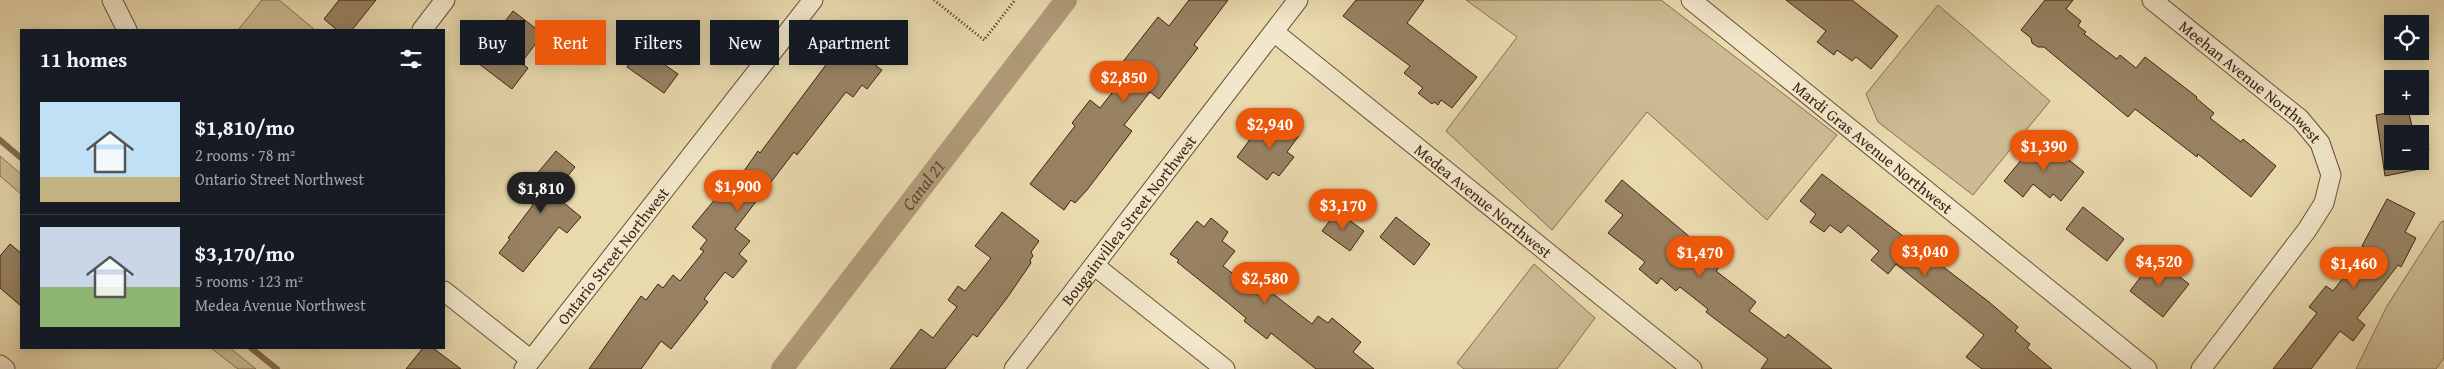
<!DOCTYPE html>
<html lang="en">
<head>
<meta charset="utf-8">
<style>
	body { margin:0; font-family:"Gentium Book Plus",serif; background:#242831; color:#f1f3f6; height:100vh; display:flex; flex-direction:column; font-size:19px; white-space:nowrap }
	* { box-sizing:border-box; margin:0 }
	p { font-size:16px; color:#9ea1a6 }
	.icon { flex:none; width:28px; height:28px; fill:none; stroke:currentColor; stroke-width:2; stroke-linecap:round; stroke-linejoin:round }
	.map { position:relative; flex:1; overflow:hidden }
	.details { position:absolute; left:20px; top:29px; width:425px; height:320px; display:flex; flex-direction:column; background:#171b24; border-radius:0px; box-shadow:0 2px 12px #0003 }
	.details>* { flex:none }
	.banner { position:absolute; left:460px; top:20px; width:475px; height:45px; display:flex; gap:10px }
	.controls { position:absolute; left:2384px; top:15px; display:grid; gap:10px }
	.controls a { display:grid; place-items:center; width:45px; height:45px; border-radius:0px; background:#171b24; box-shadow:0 2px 12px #0003; font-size:25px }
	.price { position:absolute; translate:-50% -42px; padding:0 11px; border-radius:18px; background:#ea580c; color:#fff; font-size:16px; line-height:32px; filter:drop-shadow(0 1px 2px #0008) }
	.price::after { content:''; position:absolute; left:50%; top:30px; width:15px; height:11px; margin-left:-8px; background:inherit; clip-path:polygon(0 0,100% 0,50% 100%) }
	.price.selected { background:#222; color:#fff }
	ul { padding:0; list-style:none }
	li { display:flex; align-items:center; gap:15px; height:125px; padding:0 20px }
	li+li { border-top:1px solid #363941 }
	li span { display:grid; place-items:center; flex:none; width:140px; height:100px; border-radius:0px; color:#555 }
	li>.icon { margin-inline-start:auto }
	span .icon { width:60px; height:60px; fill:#fffc; stroke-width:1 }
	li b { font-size:21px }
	h2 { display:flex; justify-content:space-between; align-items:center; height:60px; padding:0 20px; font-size:21px }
	.pill { padding:0 18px; border-radius:0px; background:#171b24; box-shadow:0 2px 12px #0003; font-size:18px; line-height:45px }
	.pill.selected { background:#ea580c; color:#fff }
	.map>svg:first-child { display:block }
</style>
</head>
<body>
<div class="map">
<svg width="2444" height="369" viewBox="0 0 2444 369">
	<rect width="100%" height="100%" fill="#e9daae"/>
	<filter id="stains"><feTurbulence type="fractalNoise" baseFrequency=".004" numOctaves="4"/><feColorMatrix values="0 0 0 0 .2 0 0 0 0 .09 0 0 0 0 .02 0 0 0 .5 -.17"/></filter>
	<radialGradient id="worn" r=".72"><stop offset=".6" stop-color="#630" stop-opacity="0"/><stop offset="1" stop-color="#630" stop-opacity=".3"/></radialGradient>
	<!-- green -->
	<path fill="#ccbb93" stroke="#866e52" d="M262 0H279L315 30H238Z
		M1466 0H1661L1837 135 1767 220 1647 112 1552 230 1446 131 1517 37Z
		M1938 5 2050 101 1973 195 1878 122 1866 94Z
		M0 156 21 174V194L0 176Z
		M2444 221V358L2436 369H2356L2387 306 2441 222Z
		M1534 264 1595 318 1557 369H1464L1457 363Z
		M211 348H230L256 369H238Z"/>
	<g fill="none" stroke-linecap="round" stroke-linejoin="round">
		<!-- stream -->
		<path stroke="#846b4f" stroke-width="6" d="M0 140 21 158
			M251 348 277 369"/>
		<!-- canal -->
		<path stroke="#b09b79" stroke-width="22" id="s1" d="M782 369 1066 0"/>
	</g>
	<!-- building -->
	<path fill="#988263" stroke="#412211" d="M339 0H376L352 30H337L324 19Z
		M1189 0H1228L1194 45 1198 48 1191 57 1159 99 1150 92 1124 125 1132 131 1087 190 1075 203 1071 200 1064 210 1030 184 1075 126 1072 123 1090 100 1100 108 1127 74 1118 68 1158 17 1169 26Z
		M1356 0H1424L1407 23 1477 77 1452 108 1441 100 1438 105 1434 102 1432 104 1418 93 1423 88 1404 73 1410 66 1343 16Z
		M1786 0H1852L1898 36 1871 69 1856 57 1852 61 1837 50 1834 55 1817 42 1826 31Z
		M2045 0H2073L2066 9 2081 21 2078 26 2086 32 2084 34 2117 59 2120 55 2136 68 2145 57 2197 97 2196 98 2214 113 2210 118 2241 142 2243 139 2276 166 2251 197 2198 154 2197 157 2135 109 2128 117 2044 47H2038L2032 43 2031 38 2021 30Z
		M513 11 543 34 521 63 528 68 512 89 466 54 480 35 486 39 496 26 499 29Z
		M660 21 684 38 665 65 678 74 664 93 627 67Z
		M855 26 888 51 876 66 882 70 867 89 862 85 853 97 846 92 797 155 794 152 735 229 750 241 739 254 747 261 733 278 725 272 704 299 708 302 671 349 661 341 641 369H589L641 296 646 300 658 284 663 288 673 275 680 281 704 251 700 249 707 240 692 227 735 175 739 178 758 151 760 153Z
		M2408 109 2413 131 2424 129 2429 150 2420 152V134H2392V161H2419L2420 169 2385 176 2376 115Z
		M1278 117 1300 134 1287 152 1294 157 1279 176 1273 172 1267 180 1237 157 1254 134 1261 139Z
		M2040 137 2084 172 2061 201 2053 194 2050 198 2033 184 2023 197 2004 181Z
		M556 151 575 167 553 194 581 217 567 233 559 227 523 272 499 253 510 239 508 238 533 205 520 194Z
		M1822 174 1989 302 2018 327 2015 331 2030 344 2027 348 2052 369H1982L1966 357 1984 335 1896 264 1888 274 1871 260 1879 251 1848 225 1841 233 1830 225 1824 232 1810 222 1816 214 1800 201Z
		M1622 180 1722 264 1716 271 1756 302 1749 311 1785 338 1788 334 1832 369H1761L1768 359 1706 312 1708 309 1680 287 1676 291 1661 278 1657 284 1639 269 1645 262 1608 233 1623 215 1605 201Z
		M2387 199 2415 213 2405 232 2416 238 2401 267 2398 265 2357 318 2365 325 2353 341 2340 331 2311 369H2273L2317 313 2309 307 2326 286 2333 291 2366 248 2362 246Z
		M2083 207 2124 239 2107 261 2066 229Z
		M1337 211 1364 231 1350 251 1322 231Z
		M1002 212 1039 241 1031 252 1033 256 1030 260 1031 263 1007 298 977 337 973 334 945 369H890L921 329 933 338 957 307 948 300 958 286 965 291 991 258 975 246Z
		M1396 217 1430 244 1414 265 1380 237Z
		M1211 218 1228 232 1222 241 1235 251 1223 266 1263 297 1268 290 1312 324 1318 316 1328 323 1332 318 1361 342 1353 352 1374 369H1316L1271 333 1267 339 1244 321 1246 318 1228 303 1177 262 1179 260 1170 254 1197 221 1204 227Z
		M10 244 21 253V306L0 288V256Z
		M2155 258 2189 284 2163 317 2130 291Z
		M423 348H433L461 369H406Z"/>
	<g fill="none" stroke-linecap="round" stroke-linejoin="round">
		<defs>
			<g id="minor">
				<path d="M112 0 127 30"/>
				<path id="s2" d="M1691 0 2147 369"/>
				<path id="s3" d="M2152 0 2300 119 2320 143 2331 175 2324 203 2307 230 2201 369"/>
				<path d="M422 30 445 0"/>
				<path id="s4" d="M1274 32 1692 369"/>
				<path d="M1095 266 1225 369"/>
				<path d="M444 291 531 360"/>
				<path d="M0 365 5 369"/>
				<path id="s5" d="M524 369 813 0"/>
				<path id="s6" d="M1014 369 1298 0"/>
			</g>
		</defs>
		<!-- minor casing -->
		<use href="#minor" stroke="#6b5038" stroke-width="21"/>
		<!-- path -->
		<path stroke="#412211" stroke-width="3" stroke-dasharray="1 2.5" stroke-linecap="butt" d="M934 0 984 40 1015 0"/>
		<!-- minor -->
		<use href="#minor" stroke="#f1e7ca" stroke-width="19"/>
	</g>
	<g text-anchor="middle" stroke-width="5" stroke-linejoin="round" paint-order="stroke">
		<!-- street labels -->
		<g font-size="16" fill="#412211" stroke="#f1e7ca">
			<text dy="6" stroke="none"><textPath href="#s3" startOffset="128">Meehan Avenue Northwest</textPath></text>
			<text dy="6" stroke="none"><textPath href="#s2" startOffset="234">Mardi Gras Avenue Northwest</textPath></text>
			<text dy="6" stroke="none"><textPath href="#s4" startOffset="269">Medea Avenue Northwest</textPath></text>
			<text dy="6" stroke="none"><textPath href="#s6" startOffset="188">Bougainvillea Street Northwest</textPath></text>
			<text dy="6" stroke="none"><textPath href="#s5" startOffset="144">Ontario Street Northwest</textPath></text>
		</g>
		<!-- water labels -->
		<g font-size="18" font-style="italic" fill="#624630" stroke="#f1e7ca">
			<text dy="6" stroke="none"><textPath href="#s1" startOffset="232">Canal 21</textPath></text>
		</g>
	</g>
	<rect width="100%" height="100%" filter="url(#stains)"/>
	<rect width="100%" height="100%" fill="url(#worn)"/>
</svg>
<div class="controls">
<a><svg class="icon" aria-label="locate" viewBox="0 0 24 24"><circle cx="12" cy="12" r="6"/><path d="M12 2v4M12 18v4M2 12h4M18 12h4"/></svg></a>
<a>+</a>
<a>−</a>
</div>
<b class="price" style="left:1124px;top:103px">$2,850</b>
<b class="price" style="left:1270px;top:150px">$2,940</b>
<b class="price" style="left:2044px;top:172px">$1,390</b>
<b class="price" style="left:738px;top:212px">$1,900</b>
<b class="price selected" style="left:541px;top:214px">$1,810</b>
<b class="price" style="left:1343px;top:231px">$3,170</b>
<b class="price" style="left:1925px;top:277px">$3,040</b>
<b class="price" style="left:1700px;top:278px">$1,470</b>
<b class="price" style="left:2159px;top:287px">$4,520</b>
<b class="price" style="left:2354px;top:289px">$1,460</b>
<b class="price" style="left:1265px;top:304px">$2,580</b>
<div class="banner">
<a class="pill">Buy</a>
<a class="pill selected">Rent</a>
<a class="pill">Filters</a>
<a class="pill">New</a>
<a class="pill">Apartment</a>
</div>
<section class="details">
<h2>11 homes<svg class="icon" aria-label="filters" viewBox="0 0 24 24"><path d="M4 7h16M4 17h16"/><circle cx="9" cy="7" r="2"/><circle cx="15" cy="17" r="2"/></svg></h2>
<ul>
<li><span style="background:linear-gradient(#bfe0f5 75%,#c2b280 0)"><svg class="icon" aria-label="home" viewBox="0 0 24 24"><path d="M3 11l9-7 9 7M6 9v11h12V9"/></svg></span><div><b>$1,810/mo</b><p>2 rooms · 78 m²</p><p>Ontario Street Northwest</p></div></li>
<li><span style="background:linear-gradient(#c9d6e8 60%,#8fb573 0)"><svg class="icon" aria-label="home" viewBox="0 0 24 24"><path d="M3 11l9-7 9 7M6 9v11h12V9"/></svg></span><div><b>$3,170/mo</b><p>5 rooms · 123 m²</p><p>Medea Avenue Northwest</p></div></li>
</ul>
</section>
</div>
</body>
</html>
